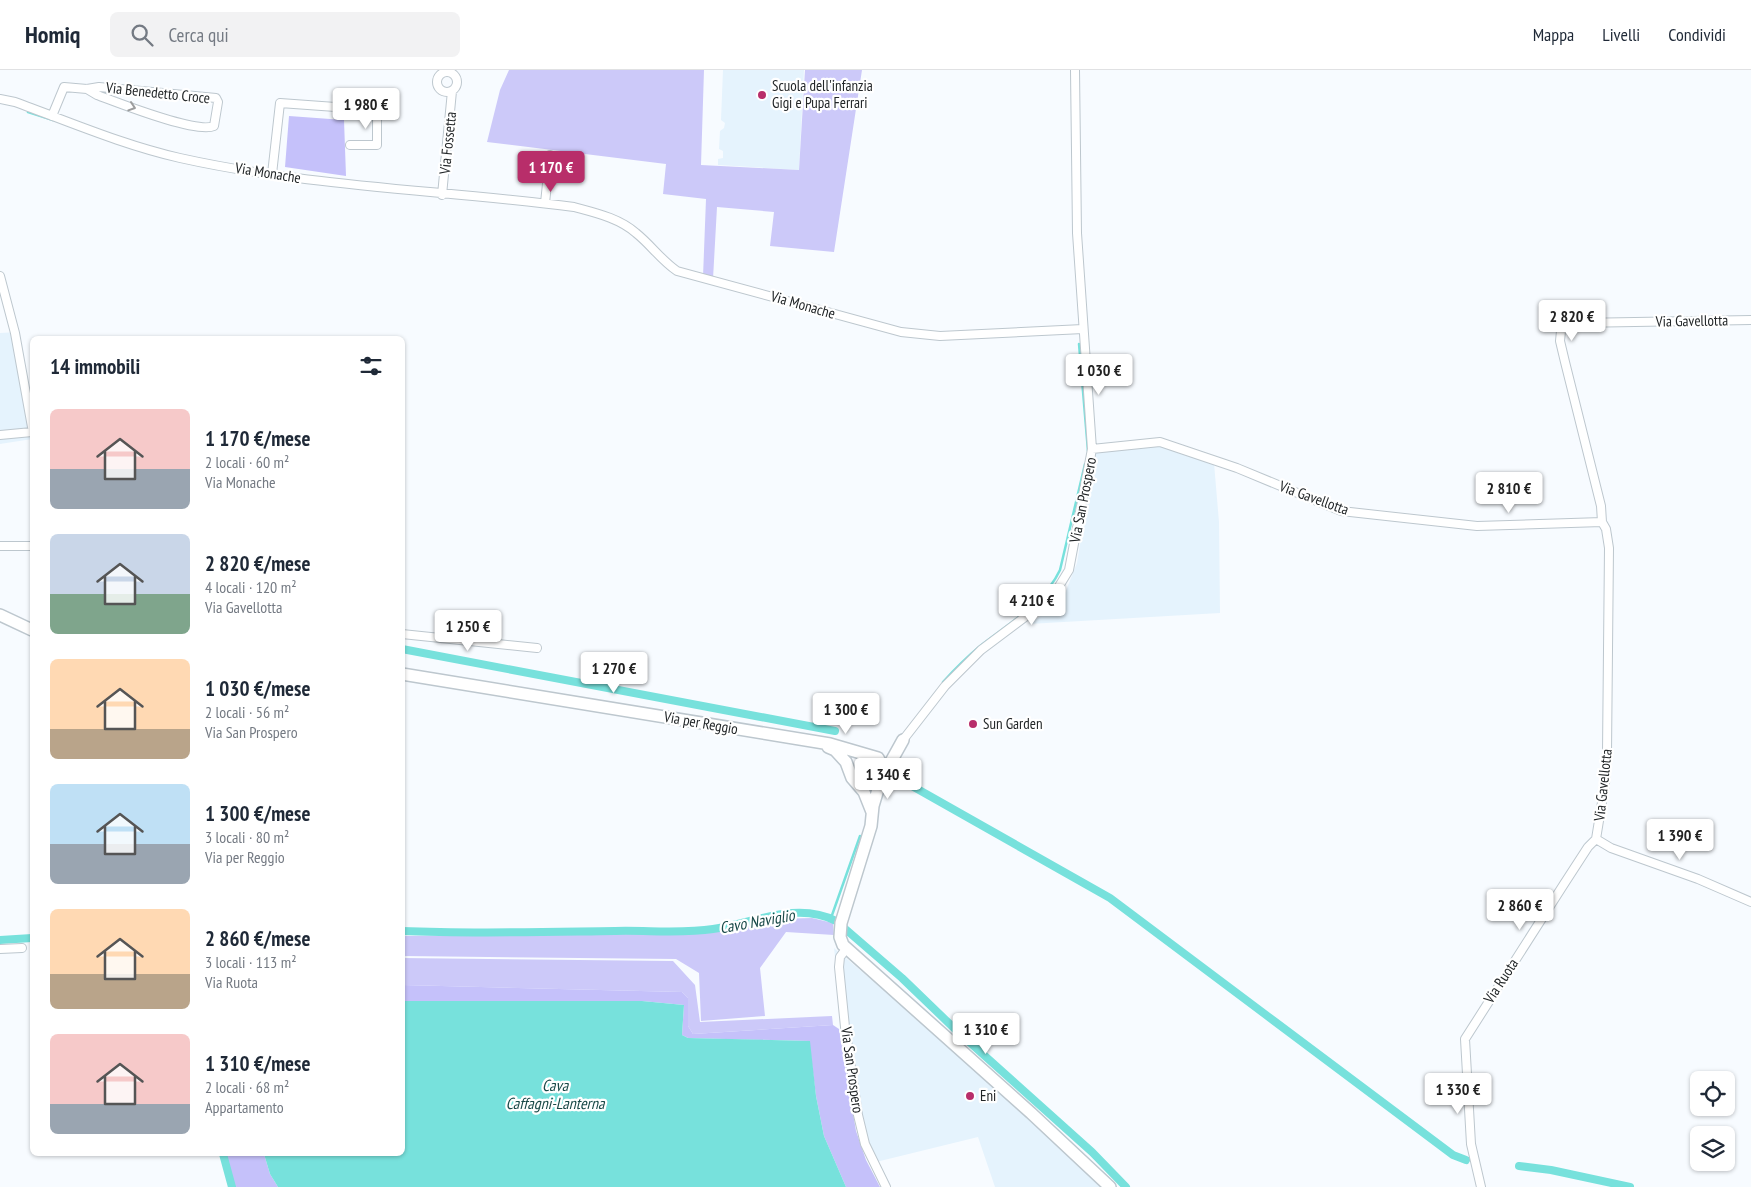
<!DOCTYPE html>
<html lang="it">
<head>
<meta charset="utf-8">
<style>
	body { margin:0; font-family:"PT Sans Narrow",sans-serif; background:#f2f2f3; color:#1f2937; height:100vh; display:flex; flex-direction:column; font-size:19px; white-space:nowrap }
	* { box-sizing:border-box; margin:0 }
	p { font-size:16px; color:#747a83 }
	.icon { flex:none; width:28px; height:28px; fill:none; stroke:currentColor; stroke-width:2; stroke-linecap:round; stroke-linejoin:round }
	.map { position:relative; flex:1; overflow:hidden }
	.sheet { position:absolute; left:30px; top:266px; width:375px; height:820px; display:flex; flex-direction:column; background:#fff; border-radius:8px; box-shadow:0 1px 4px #0004 }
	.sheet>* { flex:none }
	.controls { position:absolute; left:1690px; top:1001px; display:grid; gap:10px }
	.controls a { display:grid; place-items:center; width:45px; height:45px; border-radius:8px; background:#fff; box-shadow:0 1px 4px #0004; font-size:25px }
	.price { position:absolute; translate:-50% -42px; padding:0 11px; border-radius:5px; background:#fff; color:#222; font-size:16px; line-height:32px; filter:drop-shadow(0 1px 2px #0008) }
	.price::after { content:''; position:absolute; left:50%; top:30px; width:15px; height:11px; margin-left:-8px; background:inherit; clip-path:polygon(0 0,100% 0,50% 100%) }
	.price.current { background:#b82e6a; color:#fff }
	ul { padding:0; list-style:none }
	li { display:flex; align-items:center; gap:15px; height:125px; padding:0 20px }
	li span { display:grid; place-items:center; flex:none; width:140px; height:100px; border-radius:8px; color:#555 }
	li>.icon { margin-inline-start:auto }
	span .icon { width:60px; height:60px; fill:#fffc; stroke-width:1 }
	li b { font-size:21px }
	h2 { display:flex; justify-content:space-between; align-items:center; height:60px; padding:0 20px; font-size:21px }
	header { display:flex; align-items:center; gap:30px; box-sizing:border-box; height:70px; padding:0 25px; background:#fff; border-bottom:1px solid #e0e1e3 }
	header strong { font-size:24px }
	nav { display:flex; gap:28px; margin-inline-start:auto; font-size:18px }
	.search { width:350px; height:45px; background:#f2f2f3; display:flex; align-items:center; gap:12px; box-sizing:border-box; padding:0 18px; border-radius:8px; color:#747a83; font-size:19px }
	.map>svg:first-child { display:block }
</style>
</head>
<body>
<header>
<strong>Homiq</strong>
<div class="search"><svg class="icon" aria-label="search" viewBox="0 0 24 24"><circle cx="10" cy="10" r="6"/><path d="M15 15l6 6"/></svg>Cerca qui</div>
<nav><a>Mappa</a><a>Livelli</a><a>Condividi</a></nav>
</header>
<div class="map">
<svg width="1751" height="1117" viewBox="0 0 1751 1117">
	<rect width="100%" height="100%" fill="#f7fbff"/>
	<!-- built -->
	<path fill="#e5f3fd" d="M723 0H804L799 100 718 95V89L723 88V81L719 79 720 61 724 58 725 53 721 50Z
		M18 262 32 334V369L0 374V263Z
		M1169 374 1214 393 1219 452 1220 543 1029 554 1048 541 1065 523 1077 493 1089 419 1090 379Z
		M834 878 957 982 1058 1074 1102 1117H995L978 1067 876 1092 868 1073 863 1048 848 959 841 940Z"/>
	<!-- green -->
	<path fill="#ccc9f9" d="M509 0H704L701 95 799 100 805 0H862L834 182 770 176 774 142 717 137 713 209 703 207 706 129 663 124 666 94 487 72 500 20Z
		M812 848 833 853 834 865 786 862 760 898 765 946 701 951 699 903 676 889 403 886V866L713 862 774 849Z
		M402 888 673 891 695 915 700 952 832 946 833 955 693 964 688 956V928L682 922 403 915Z"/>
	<!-- forest -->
	<path fill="#c5c1fa" d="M289 46 344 50 346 106 285 97Z
		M403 915 682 922 688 928V956L693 964 833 955 839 959 856 1061 866 1090 880 1117H846L824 1066 816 1026 809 971 688 968 682 965 684 935 642 931H403Z
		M225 1084H264L270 1104 278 1117H234Z"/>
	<!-- water -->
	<path fill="#77e1dc" d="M403 931H642L684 935 682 965 688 968 810 971 816 1026 824 1066 846 1117H278L270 1104 264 1084H402Z"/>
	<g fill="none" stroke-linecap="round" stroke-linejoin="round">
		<!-- stream -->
		<path stroke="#77e1dc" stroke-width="2.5" d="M28 42 53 50
			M1079 274 1088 381
			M943 612C954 600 966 588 979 577 1008 554 1044 534 1060 500L1085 394
			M831 848 860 766"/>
		<!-- canal -->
		<path stroke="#77e1dc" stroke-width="8" d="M402 579 835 661
			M905 712 1110 828 1453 1085 1466 1090
			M402 861C473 864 544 862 615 861 647 860 682 864 713 859 753 853 797 831 836 851L902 908 957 961 1092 1082 1126 1117
			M0 870 32 868
			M223 1084 232 1117
			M1519 1096 1551 1100 1630 1117"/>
		<defs>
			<path id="street" d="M437 12a10 10 0 1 1 20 0a10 10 0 1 1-20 0Z
				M0 29 15 32C70 52 123 75 180 88 310 117 443 120 574 137 596 143 619 148 636 163 651 175 661 190 677 201L901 262 940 266 1083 259
				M52 46 64 17 87 19 99 17 216 28 218 32 214 56C196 64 119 33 97 25L87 19
				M272 104 280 33 377 40V75H350
				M442 125 452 21
				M545 133 550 85
				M0 206 15 263 32 357
				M0 365 32 362
				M1092 379 1160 372 1237 398 1341 441 1477 456 1602 452 1606 459 1609 478 1607 682 1605 714 1596 769
				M1602 452 1601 436 1565 292 1560 271 1561 261 1568 255 1577 253 1751 250
				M0 476H32
				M402 564 537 578
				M903 670 945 616 981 580 1053 526 1069 500 1092 379 1077 163 1075 0
				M1596 769 1611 778 1698 809 1751 832
				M0 879 22 878
				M846 879 840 887 839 897 845 957 858 1045 865 1074 886 1117
				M1481 1117 1471 1074 1465 969 1564 814 1588 777 1596 769"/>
			<path id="secondary" d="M0 545 32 560
				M402 604 830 674 878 688 882 696V706L873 736 871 756 841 853 840 867 843 875 1031 1043 1110 1117
				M828 677 835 680 846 692 852 708 864 722 872 742
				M883 706 903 670"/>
		</defs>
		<!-- street casing -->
		<use href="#street" stroke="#bdc7ce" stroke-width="10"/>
		<!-- secondary casing -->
		<use href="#secondary" stroke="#bdc7ce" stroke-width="14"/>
		<!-- street -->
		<use href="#street" stroke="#fff" stroke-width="8"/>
		<!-- secondary -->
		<use href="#secondary" stroke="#fff" stroke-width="11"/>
	</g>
	<!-- one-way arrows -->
	<defs><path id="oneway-chevron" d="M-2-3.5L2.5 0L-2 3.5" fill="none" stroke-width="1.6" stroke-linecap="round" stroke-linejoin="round" transform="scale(1.25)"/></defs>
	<use stroke="#9c9d9e" href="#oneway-chevron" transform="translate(132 37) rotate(18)"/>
	<!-- markers -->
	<g fill="#b82e6a" stroke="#fff" stroke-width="2">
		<circle cx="762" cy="25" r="5"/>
		<circle cx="973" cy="654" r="5"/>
		<circle cx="970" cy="1026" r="5"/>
	</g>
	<g text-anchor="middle" stroke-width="4.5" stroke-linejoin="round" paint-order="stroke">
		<!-- poi labels -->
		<g font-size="15" fill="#222628" stroke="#fff" text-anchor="start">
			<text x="772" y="21">Scuola dell'infanzia<tspan x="772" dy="17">Gigi e Pupa Ferrari</tspan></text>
			<text x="983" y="659">Sun Garden</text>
			<text x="980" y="1031">Eni</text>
		</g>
		<!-- street labels -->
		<g font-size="15" fill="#222628" stroke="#fff">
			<text transform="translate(158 23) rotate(6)" y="5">Via Benedetto Croce</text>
			<text transform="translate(448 73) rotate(-84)" y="5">Via Fossetta</text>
			<text transform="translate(268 103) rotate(9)" y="5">Via Monache</text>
			<text transform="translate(803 235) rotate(16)" y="5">Via Monache</text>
			<text transform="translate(1692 251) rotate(-1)" y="5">Via Gavellotta</text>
			<text transform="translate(1314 428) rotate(20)" y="5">Via Gavellotta</text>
			<text transform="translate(1083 430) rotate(-79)" y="5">Via San Prospero</text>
			<text transform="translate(701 653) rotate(10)" y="5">Via per Reggio</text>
			<text transform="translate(1603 715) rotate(-84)" y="5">Via Gavellotta</text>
			<text transform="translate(1501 911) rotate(-57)" y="5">Via Ruota</text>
			<text transform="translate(852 1000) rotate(82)" y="5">Via San Prospero</text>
		</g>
		<!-- water labels -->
		<g font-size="16" font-style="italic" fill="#194948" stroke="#fff">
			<text transform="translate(757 851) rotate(-10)" y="6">Cavo Naviglio</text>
			<text x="555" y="1021">Cava<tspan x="555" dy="18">Caffagni-Lanterna</tspan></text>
		</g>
	</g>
</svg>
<div class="controls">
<a><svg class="icon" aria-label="locate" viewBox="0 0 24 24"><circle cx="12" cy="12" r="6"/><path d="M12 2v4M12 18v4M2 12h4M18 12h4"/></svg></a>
<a><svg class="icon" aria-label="layers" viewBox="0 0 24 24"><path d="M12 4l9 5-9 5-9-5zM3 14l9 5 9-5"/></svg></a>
</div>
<b class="price" style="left:366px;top:60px">1 980 €</b>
<b class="price current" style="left:551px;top:123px">1 170 €</b>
<b class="price" style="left:1572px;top:272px">2 820 €</b>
<b class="price" style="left:1099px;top:326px">1 030 €</b>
<b class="price" style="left:1509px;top:444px">2 810 €</b>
<b class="price" style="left:1032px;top:556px">4 210 €</b>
<b class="price" style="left:468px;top:582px">1 250 €</b>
<b class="price" style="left:614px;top:624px">1 270 €</b>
<b class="price" style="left:846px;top:665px">1 300 €</b>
<b class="price" style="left:888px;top:730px">1 340 €</b>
<b class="price" style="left:1680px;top:791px">1 390 €</b>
<b class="price" style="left:1520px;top:861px">2 860 €</b>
<b class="price" style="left:986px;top:985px">1 310 €</b>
<b class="price" style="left:1458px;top:1045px">1 330 €</b>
<section class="sheet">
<h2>14 immobili<svg class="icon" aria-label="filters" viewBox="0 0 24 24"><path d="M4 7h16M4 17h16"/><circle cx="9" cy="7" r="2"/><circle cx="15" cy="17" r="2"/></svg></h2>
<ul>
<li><span style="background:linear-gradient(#f6c9c9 60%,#9aa5b1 0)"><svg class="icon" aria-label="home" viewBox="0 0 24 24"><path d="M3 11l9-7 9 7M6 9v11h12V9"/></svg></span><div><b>1 170 €/mese</b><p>2 locali · 60 m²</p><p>Via Monache</p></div></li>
<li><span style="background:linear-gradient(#c9d6e8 60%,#7fa58c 0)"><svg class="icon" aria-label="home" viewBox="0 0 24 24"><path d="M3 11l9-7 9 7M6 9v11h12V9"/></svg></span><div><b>2 820 €/mese</b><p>4 locali · 120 m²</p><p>Via Gavellotta</p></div></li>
<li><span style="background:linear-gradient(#ffd9b3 70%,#b9a48a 0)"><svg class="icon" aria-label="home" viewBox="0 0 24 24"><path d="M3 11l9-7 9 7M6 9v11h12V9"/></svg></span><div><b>1 030 €/mese</b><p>2 locali · 56 m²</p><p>Via San Prospero</p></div></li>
<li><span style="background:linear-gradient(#bfe0f5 60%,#9aa5b1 0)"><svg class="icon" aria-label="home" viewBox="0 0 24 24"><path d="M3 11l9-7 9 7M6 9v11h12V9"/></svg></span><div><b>1 300 €/mese</b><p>3 locali · 80 m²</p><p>Via per Reggio</p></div></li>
<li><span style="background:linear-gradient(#ffd9b3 65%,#b9a48a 0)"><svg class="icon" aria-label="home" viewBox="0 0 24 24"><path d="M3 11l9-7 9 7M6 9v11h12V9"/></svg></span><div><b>2 860 €/mese</b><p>3 locali · 113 m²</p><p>Via Ruota</p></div></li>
<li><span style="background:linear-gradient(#f6c9c9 70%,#9aa5b1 0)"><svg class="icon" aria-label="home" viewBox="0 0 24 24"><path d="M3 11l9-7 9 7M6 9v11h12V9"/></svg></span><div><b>1 310 €/mese</b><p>2 locali · 68 m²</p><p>Appartamento</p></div></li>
</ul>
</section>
</div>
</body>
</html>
